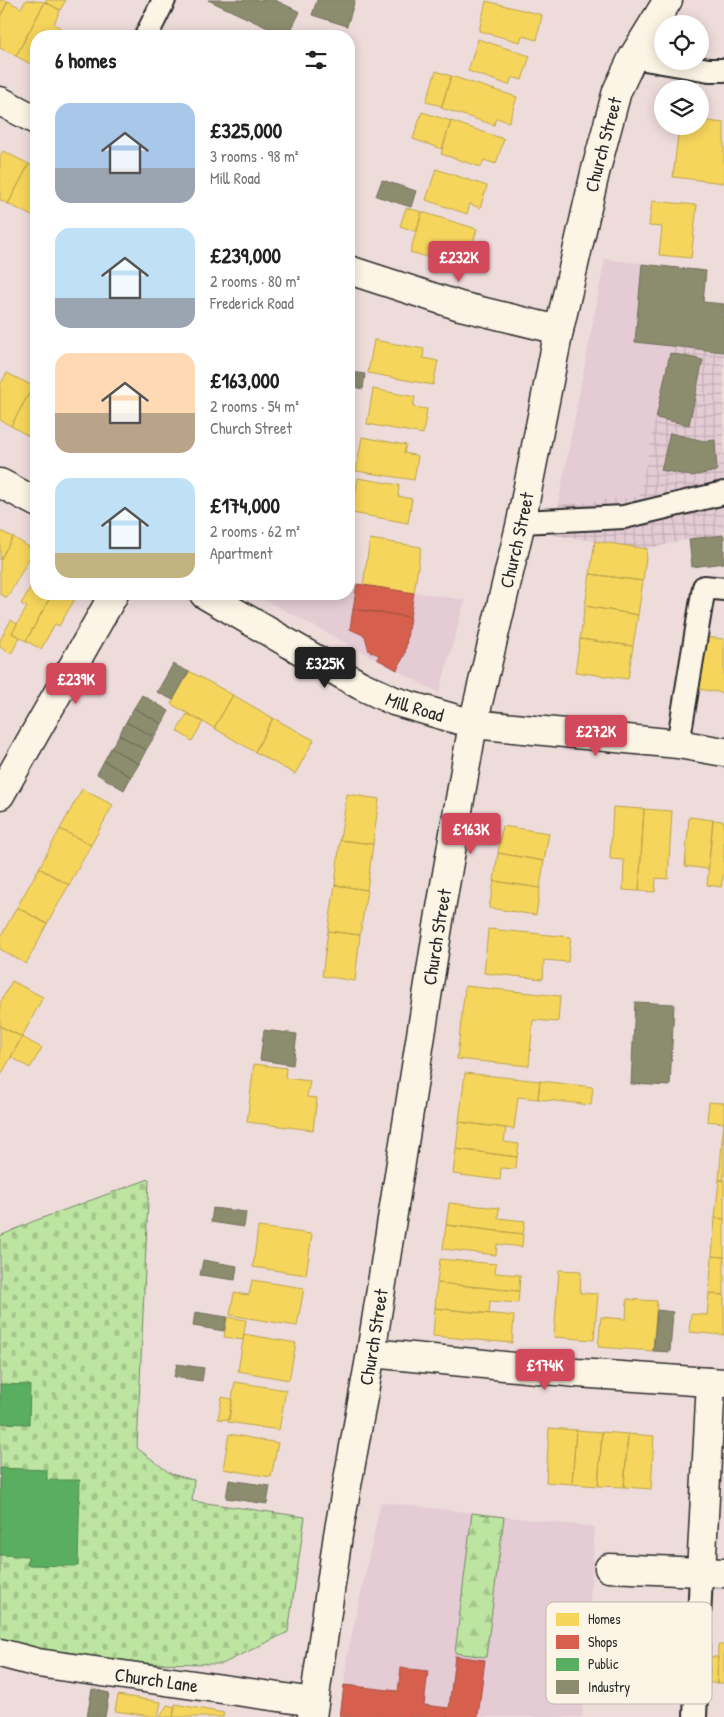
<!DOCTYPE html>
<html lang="en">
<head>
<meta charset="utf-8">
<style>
	body { margin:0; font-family:"Patrick Hand",sans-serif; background:#f6f6f6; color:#222; height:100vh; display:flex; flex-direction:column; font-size:19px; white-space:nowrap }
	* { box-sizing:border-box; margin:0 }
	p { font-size:16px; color:#767676 }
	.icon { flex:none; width:28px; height:28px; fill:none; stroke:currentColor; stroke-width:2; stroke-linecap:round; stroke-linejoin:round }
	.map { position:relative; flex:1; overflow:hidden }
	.drawer { position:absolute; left:30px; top:30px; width:325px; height:570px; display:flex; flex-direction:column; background:#fff; border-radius:20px; box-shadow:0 2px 12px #0003 }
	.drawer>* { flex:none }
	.controls { position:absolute; left:654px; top:15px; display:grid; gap:10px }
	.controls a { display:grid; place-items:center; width:55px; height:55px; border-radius:50%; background:#fff; box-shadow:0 2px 12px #0003; font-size:25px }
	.price { position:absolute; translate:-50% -42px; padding:0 11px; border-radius:5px; background:#d1495b; color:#fff; font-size:16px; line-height:32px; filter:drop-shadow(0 1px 2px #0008) }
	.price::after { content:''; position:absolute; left:50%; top:30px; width:15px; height:11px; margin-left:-8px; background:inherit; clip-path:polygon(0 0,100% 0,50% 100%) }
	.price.on { background:#222; color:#fff }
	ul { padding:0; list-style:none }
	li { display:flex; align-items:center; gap:15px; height:125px; padding:0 25px }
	li span { display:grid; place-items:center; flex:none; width:140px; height:100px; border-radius:15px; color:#555 }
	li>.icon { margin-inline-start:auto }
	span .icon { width:60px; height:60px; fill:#fffc; stroke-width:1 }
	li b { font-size:21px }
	h2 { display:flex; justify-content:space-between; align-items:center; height:60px; padding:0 25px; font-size:21px }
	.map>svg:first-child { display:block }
</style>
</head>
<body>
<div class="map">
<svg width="724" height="1717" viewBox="0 0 724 1717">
	<defs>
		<pattern id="industrial-grid" width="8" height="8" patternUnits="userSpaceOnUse" patternTransform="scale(1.25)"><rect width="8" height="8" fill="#e4cbd4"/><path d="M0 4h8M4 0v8" fill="none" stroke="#c4aeb6"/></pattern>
		<pattern id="forest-firs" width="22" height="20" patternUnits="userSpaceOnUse" patternTransform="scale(1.25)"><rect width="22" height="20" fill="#bde5a1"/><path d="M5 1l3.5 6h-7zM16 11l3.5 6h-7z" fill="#a3c58b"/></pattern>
		<pattern id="cemetery-stones" width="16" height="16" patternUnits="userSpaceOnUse" patternTransform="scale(1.25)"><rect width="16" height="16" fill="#bde5a1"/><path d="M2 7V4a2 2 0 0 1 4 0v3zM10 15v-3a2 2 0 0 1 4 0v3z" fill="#a3c58b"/></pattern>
	</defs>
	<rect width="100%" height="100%" fill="#eedcdb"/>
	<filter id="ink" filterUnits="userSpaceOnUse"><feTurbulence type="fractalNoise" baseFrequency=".02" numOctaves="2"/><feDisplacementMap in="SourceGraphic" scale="10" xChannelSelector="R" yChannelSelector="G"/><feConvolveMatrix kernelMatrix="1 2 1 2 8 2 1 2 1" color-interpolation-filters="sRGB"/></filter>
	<g filter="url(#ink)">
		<!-- built -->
		<path fill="#e4cbd4" d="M605 259 706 271 703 302 724 304V352L671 346 639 496 558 505Z
			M349 582 465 600 439 693 254 594H349Z
			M381 1502 595 1527 582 1717H340L347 1657Z"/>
		<!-- industrial -->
		<path fill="url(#industrial-grid)" d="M671 346 724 352V535L689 539 647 549 553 535 558 505 639 496Z"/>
		<!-- forest -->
		<path fill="url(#forest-firs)" stroke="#748866" d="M472 1513 504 1517 486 1657 455 1653Z"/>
		<!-- cemetery -->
		<path fill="url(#cemetery-stones)" stroke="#748866" d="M149 1179 137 1448 171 1474 194 1480 192 1501 305 1517 288 1632 222 1664 122 1663 54 1657 0 1642V1236L34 1221Z"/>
		<!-- homes -->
		<path fill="#f6d55c" stroke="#b9a24d" d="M0 0 8 1 0 17Z
			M26 0 45 2 16 56 0 48V17L8 1 21 8Z
			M46 0H66L60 10 45 2Z
			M486 1 542 15 537 40 522 36 520 42 479 31Z
			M45 2 60 10 54 24 62 29 59 36H36V67L16 56Z
			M478 39 530 56 522 80 512 77 509 85 468 71Z
			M436 71 451 76 442 106 426 102Z
			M451 76 517 97 509 122 496 118 494 125 441 108Z
			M422 112 451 121 442 149 413 139Z
			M700 120 724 123V183L673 177 679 126H700Z
			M451 121 504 139 496 164 484 160 481 167 441 154Z
			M3 151 29 164 8 204 0 200V156Z
			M29 164 36 168V213L34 217 8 204Z
			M436 169 487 186 480 208 470 204 467 214 426 200Z
			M652 201 697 205 691 258 659 255 662 227 649 226Z
			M406 208 422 212 417 232 400 226Z
			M422 212 477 229 469 256 465 255 461 267 410 252Z
			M374 340 424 349 423 358 438 361 433 385 368 373Z
			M7 373 33 386 11 426 0 420V385Z
			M33 386 36 388V436L34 439 11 426Z
			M373 389 415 397 413 407 427 409 423 434 367 424Z
			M362 437 406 445 404 453 418 456 414 480 356 471Z
			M358 478 399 485 398 496 412 499 408 523 352 513Z
			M0 531 13 537 0 560Z
			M13 537 34 550 7 598 0 594V560Z
			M370 539 421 547 414 593 363 585Z
			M595 541 647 549 643 581 590 574Z
			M590 574 643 581 638 615 585 606Z
			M36 577V594H52L26 641 12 633 27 607 21 604Z
			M52 594H78L59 626 55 624 41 649 26 641Z
			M585 606 638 615 633 646 580 639Z
			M11 620 17 624 12 633 20 637 11 654 0 647V640Z
			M706 637 724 639V693L698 689Z
			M580 639 633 646 628 679 575 672Z
			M189 671 233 695 214 728 171 704Z
			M233 695 273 718 255 752 214 728Z
			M187 714 203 722 192 741 177 731Z
			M273 718 314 740 295 774 255 752Z
			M82 789 113 805 91 845 60 829Z
			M347 794 379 799 373 844 340 840Z
			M613 807 644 809 639 891 623 890 624 860 610 859Z
			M644 809 672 811 668 879 656 878 655 892 639 891Z
			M689 817 713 820 708 869 685 866Z
			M713 820 724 821V871L721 887 707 885Z
			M502 826 549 833 544 861 498 853Z
			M60 829 91 845 69 885 39 868Z
			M340 840 373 844 367 890 335 885Z
			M498 853 544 861 540 888 494 881Z
			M39 868 69 885 47 924 17 907Z
			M494 881 540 888 536 915 489 908Z
			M335 885 367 890 360 935 328 931Z
			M17 907 47 924 26 964 0 949V938Z
			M488 929 571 937 568 962 544 960 543 979 484 973Z
			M328 931 360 935 355 981 322 976Z
			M12 981 43 997 22 1037 0 1026V1003Z
			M465 986 560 996 558 1022 533 1020 529 1066 457 1059Z
			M0 1026 22 1037 0 1077Z
			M22 1037 42 1048 30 1068 11 1057Z
			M254 1064 286 1068 285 1078 310 1081 307 1097 317 1098 313 1130 247 1122Z
			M465 1073 540 1081 538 1099 518 1097 514 1129 459 1122Z
			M540 1081 593 1087 591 1105 538 1099Z
			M709 1102 724 1103V1142H722L724 1123 707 1121Z
			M459 1122 506 1128 504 1142 519 1144 517 1157 456 1149Z
			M722 1142H724V1180H719Z
			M456 1149 517 1157 516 1169 501 1168 500 1180 453 1174Z
			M719 1180H724V1219L715 1218Z
			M449 1203 499 1208 498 1218 525 1221 523 1234 446 1225Z
			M715 1218 724 1219V1257L712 1256Z
			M446 1225 523 1234 522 1247 497 1244 496 1255 443 1249Z
			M258 1227 312 1234 306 1275 253 1267Z
			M712 1256 724 1257V1295L709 1294Z
			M440 1259 496 1264 495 1273 520 1275 519 1291 437 1283Z
			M559 1270 581 1271 580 1293 598 1294 594 1340 554 1337Z
			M252 1280 304 1288 297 1326 230 1315 234 1293 249 1295Z
			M437 1283 519 1291 518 1303 490 1301 489 1314 435 1308Z
			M709 1294 724 1295V1335L689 1332 691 1314 707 1315Z
			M627 1299 657 1301 653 1351 598 1347 601 1317 626 1319Z
			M435 1308 514 1316 512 1343 433 1336Z
			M227 1317 246 1320 243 1340 224 1337Z
			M244 1334 296 1343 289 1380 238 1371Z
			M235 1382 286 1390 279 1430 228 1422Z
			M222 1397 232 1399 229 1420 218 1419Z
			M549 1428 576 1430 572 1484 546 1482Z
			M576 1430 602 1432 598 1486 572 1484Z
			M602 1432 628 1434 624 1487 598 1486Z
			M229 1434 278 1443 271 1477 223 1469Z
			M628 1434 654 1436 651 1489 624 1487Z
			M718 1645H724V1683H717Z
			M677 1656 718 1657 717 1683 676 1682Z
			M118 1695 161 1702 158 1717 115 1711Z
			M175 1704 224 1713 223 1717H173Z
			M167 1705 175 1707 173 1717H160Z"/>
		<!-- shops -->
		<path fill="#d6604d" stroke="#a35043" d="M357 584 414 593 410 617 353 609Z
			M353 609 410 617 405 654 397 670 377 659 379 655 369 651 365 636 350 629Z
			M455 1656 485 1660 478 1717H340L344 1685 398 1691 401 1668 428 1671 424 1705 449 1708Z"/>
		<!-- public -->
		<path fill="#5aae61" stroke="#4c8751" d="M0 1384 30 1385 29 1424 0 1423Z
			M0 1468 47 1470V1480H80L78 1566 27 1565 28 1556 0 1555Z"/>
		<!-- industry -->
		<path fill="#8c8c6e" stroke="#6f6f5a" d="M208 0H275L300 12 288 36H285Z
			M317 0H355L347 26 312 15Z
			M382 180 416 191 411 207 376 196Z
			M642 264 706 271 703 302 724 304V352L635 342Z
			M670 353 703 360 689 425 656 418Z
			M349 372 365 374 363 389 349 386Z
			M670 433 704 441 715 440 717 471 691 476 661 470Z
			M724 535V563L692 567 689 539Z
			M173 664 189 672 173 700 157 692Z
			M142 695 169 711 162 724 134 708Z
			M134 708 162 724 154 737 126 722Z
			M126 722 154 737 146 750 119 735Z
			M119 735 146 750 139 764 111 748Z
			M111 748 139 764 131 777 104 761Z
			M104 761 131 777 124 790 97 774Z
			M635 1002 674 1004 670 1086 631 1084Z
			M264 1030 297 1034 293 1065 260 1060Z
			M213 1208 246 1212 244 1227 211 1222Z
			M203 1260 237 1266 235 1280 200 1275Z
			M657 1310 673 1312 670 1352 653 1351Z
			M195 1312 227 1317 224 1331 193 1326Z
			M177 1364 204 1368 202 1381 174 1377Z
			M229 1480 270 1486 267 1504 226 1498Z
			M92 1689 109 1693 105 1717H87Z"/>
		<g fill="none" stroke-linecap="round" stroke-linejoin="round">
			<defs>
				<path id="service" d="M146 36 164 0
					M633 57 709 70H724
					M521 522 624 517 724 493
					M678 744 704 587 724 589
					M695 1717 701 1573"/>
				<g id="minor">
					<path d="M0 101 36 120"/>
					<path d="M349 270 460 306 559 330"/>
					<path d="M0 483 36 502"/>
					<path id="s1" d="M204 594 360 685 394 701 473 724 678 744 724 752"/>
					<path d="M0 795 114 594"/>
					<path d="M371 1353 577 1373 724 1383"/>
					<path d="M609 1568 724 1573"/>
					<path d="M701 1573 711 1382"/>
					<path id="s2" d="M0 1653 38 1663 314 1702"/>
				</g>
				<g id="secondary">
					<path id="s3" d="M312 1717 338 1535 371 1353 440 914 473 724 521 522 559 330 595 173 617 91 633 57 668 0"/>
				</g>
			</defs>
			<!-- service casing -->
			<use href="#service" stroke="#2b2b2b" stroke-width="26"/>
			<!-- minor casing -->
			<use href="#minor" stroke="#2b2b2b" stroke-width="31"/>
			<!-- secondary casing -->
			<use href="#secondary" stroke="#2b2b2b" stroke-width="31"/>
			<!-- service -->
			<use href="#service" stroke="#fcf5e5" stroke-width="22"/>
			<!-- minor -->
			<use href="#minor" stroke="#fcf5e5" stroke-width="28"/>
			<!-- secondary -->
			<use href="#secondary" stroke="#fcf5e5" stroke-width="28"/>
		</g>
	</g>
	<g text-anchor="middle" stroke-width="5" stroke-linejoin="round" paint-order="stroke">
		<!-- street labels -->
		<g font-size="19" fill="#2b2b2b" stroke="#fcf5e5">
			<text dy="7" stroke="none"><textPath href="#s3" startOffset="1600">Church Street</textPath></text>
			<text dy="7" stroke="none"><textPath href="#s3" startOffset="1195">Church Street</textPath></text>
			<text dy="7" stroke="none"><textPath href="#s1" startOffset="240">Mill Road</textPath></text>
			<text dy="7" stroke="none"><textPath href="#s3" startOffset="790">Church Street</textPath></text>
			<text dy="7" stroke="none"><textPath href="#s3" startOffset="385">Church Street</textPath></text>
			<text dy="7" stroke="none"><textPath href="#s2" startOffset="159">Church Lane</textPath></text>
		</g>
	</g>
	<!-- legend -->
	<rect x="546" y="1602" width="166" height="102" rx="8" fill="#fcf5e5" stroke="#bdb8ad" stroke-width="1"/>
	<rect x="556" y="1613" width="23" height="13" fill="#f6d55c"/>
	<rect x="556" y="1635" width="23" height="14" fill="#d6604d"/>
	<rect x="556" y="1658" width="23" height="13" fill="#5aae61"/>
	<rect x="556" y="1680" width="23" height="14" fill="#8c8c6e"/>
	<g font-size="14" fill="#2b2b2b">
		<text x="588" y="1624">Homes</text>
		<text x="588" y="1647">Shops</text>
		<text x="588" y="1669">Public</text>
		<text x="588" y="1692">Industry</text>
	</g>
</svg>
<div class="controls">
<a><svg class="icon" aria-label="locate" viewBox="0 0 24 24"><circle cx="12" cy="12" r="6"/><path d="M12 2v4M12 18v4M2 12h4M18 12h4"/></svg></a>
<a><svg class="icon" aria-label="layers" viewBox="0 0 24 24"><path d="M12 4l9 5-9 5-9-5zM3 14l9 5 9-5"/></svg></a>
</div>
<b class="price" style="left:459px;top:283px">£232K</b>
<b class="price on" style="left:325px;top:689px">£325K</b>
<b class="price" style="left:76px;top:705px">£239K</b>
<b class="price" style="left:596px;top:757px">£272K</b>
<b class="price" style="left:471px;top:855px">£163K</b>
<b class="price" style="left:545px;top:1391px">£174K</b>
<section class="drawer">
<h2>6 homes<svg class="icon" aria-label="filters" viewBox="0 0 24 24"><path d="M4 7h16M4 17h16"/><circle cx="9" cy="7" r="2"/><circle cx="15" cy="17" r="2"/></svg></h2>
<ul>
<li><span style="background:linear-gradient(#a9c7e8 65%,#9aa5b1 0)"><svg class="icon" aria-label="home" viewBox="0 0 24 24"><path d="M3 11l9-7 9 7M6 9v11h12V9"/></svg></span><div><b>£325,000</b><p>3 rooms · 98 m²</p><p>Mill Road</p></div></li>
<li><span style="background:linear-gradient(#bfe0f5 70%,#9aa5b1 0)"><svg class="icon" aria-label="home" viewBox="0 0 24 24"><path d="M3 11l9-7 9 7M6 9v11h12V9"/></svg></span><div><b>£239,000</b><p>2 rooms · 80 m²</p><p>Frederick Road</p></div></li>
<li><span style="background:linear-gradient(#ffd9b3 60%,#b9a48a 0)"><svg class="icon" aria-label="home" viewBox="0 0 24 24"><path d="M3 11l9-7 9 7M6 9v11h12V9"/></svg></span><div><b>£163,000</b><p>2 rooms · 54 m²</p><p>Church Street</p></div></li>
<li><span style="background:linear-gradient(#bfe0f5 75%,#c2b280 0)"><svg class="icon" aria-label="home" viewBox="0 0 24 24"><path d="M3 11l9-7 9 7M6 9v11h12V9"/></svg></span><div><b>£174,000</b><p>2 rooms · 62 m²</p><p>Apartment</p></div></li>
</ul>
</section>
</div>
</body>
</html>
